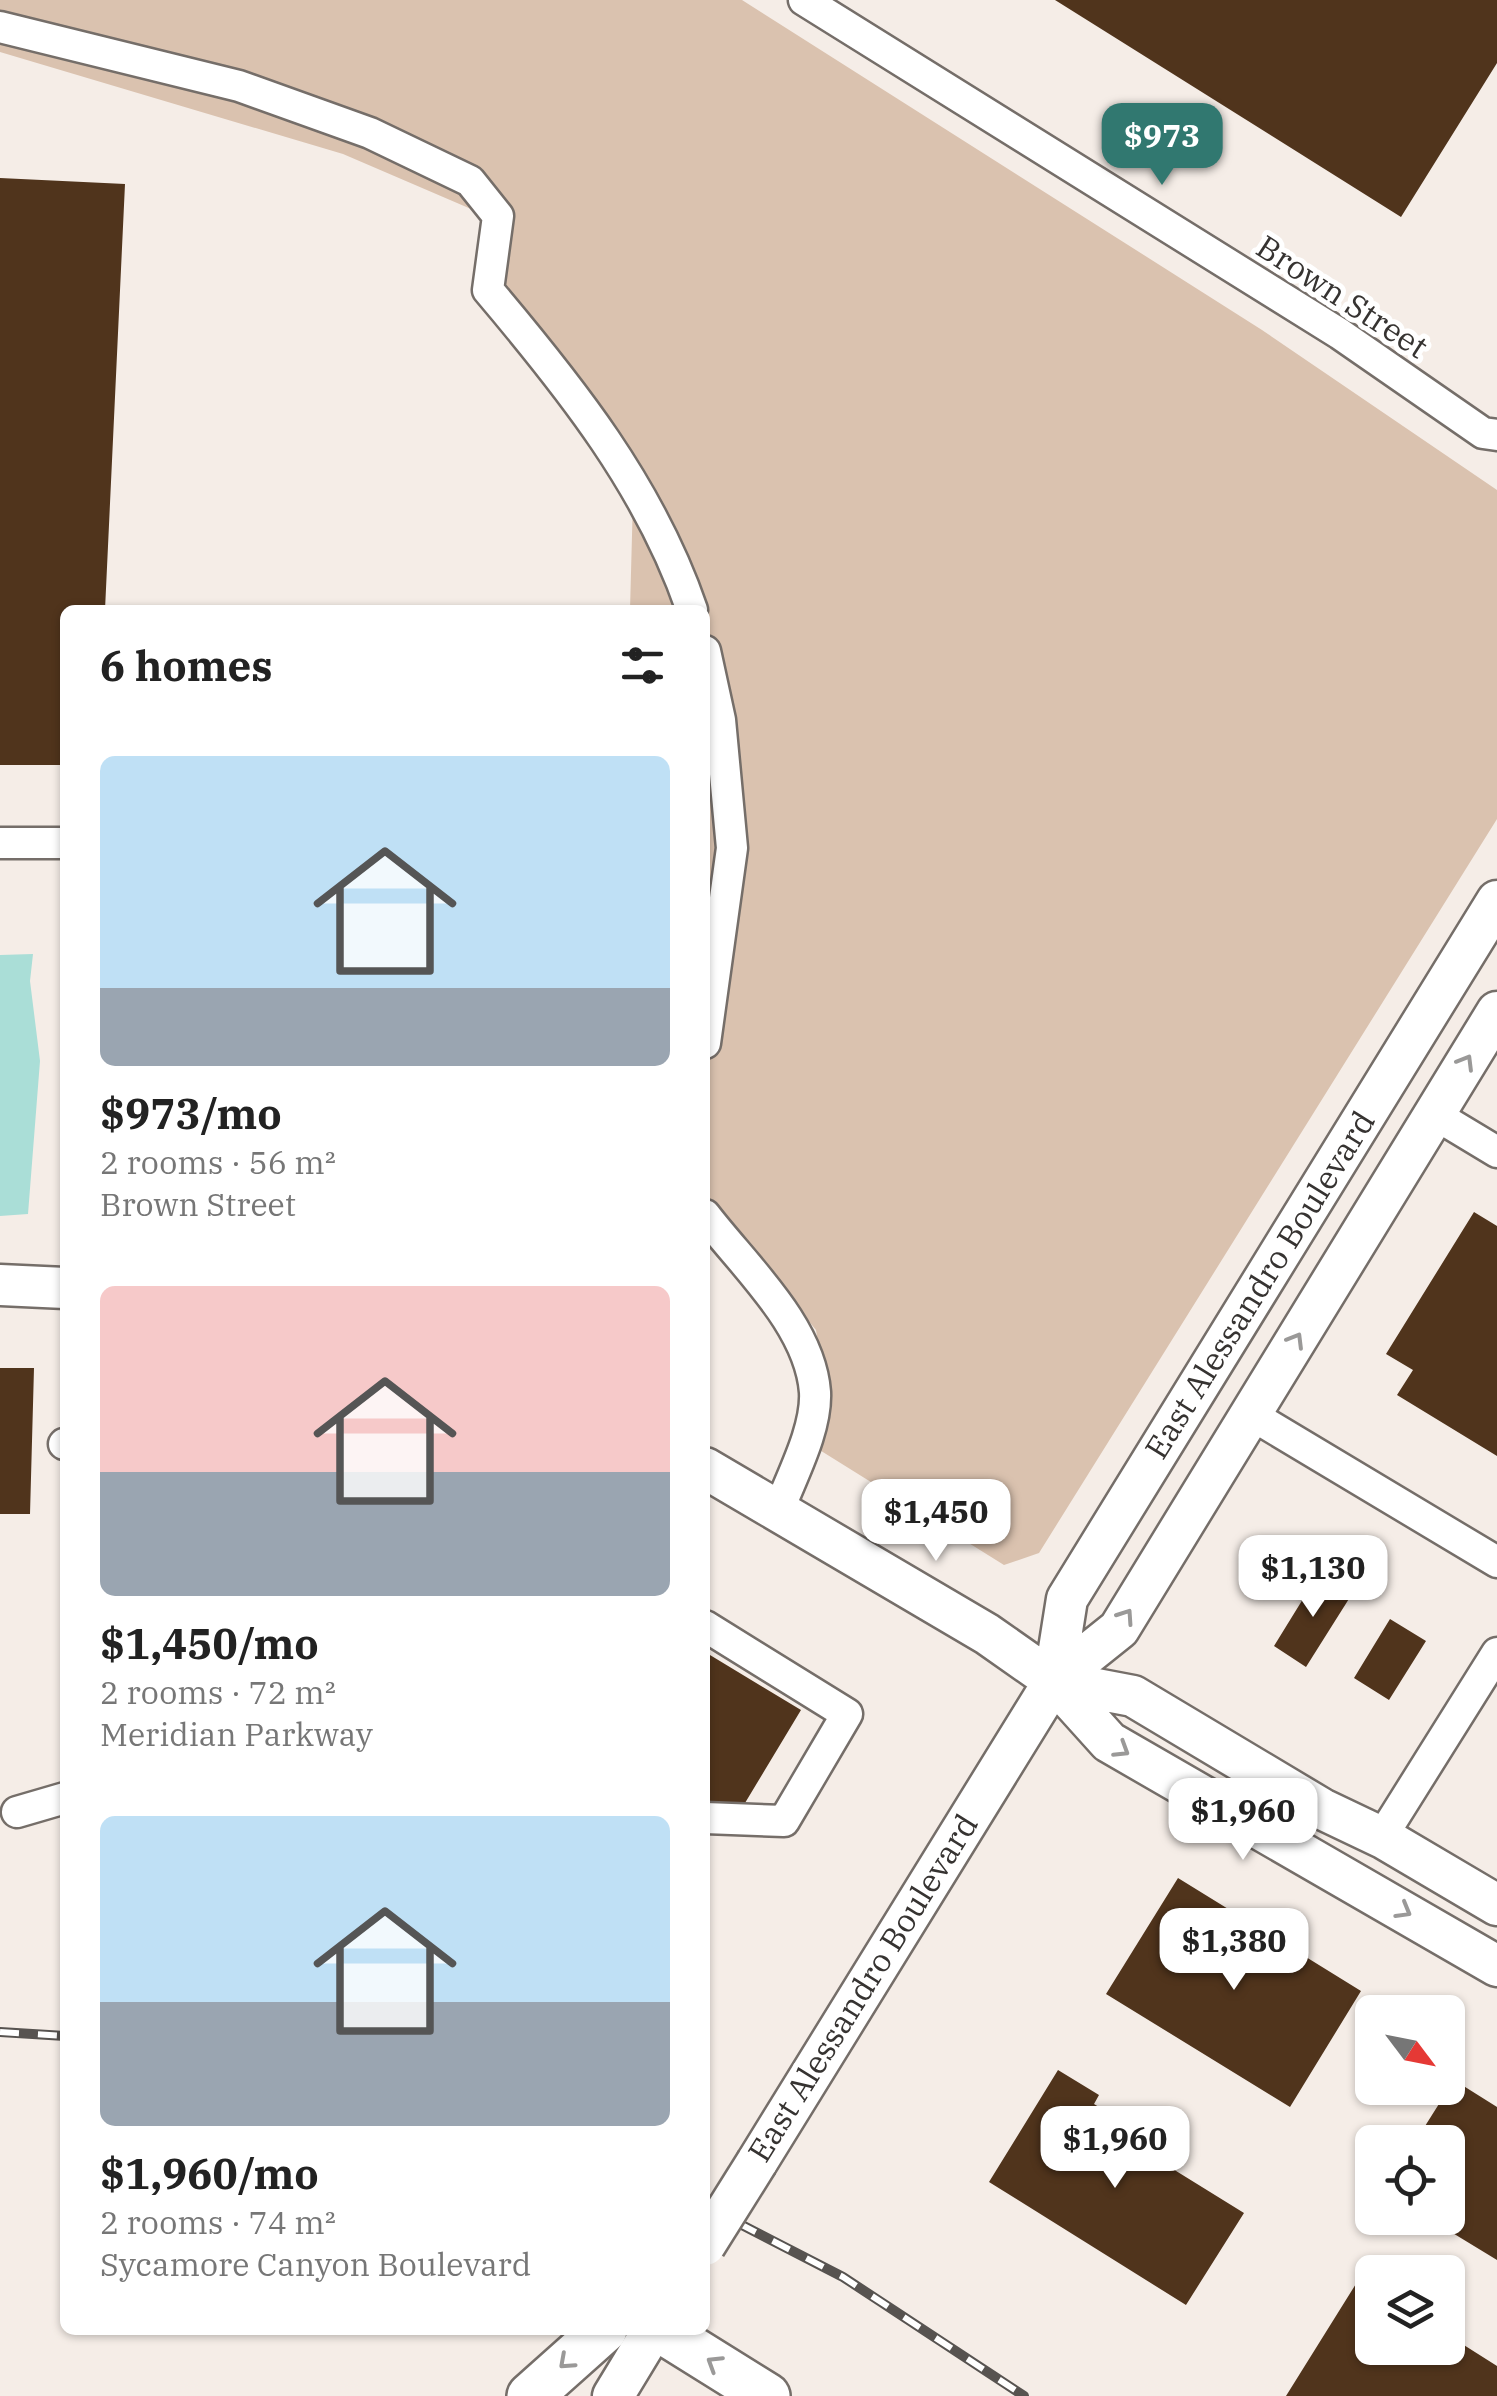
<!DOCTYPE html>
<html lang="en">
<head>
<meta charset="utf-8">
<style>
	body { margin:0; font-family:"IBM Plex Serif",serif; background:#f2f2f2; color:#222; height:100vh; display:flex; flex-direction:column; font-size:38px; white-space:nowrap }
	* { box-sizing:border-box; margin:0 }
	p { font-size:32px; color:#767676 }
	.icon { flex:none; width:55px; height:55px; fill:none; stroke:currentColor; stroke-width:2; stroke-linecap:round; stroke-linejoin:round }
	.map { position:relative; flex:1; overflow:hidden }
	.drawer { position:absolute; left:60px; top:605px; width:650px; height:1730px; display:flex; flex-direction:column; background:#fff; border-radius:15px; box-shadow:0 2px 8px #0004 }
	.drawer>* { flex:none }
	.needle { width:65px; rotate:122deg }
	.controls { position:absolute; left:1355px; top:1995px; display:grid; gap:20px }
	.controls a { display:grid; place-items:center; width:110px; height:110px; border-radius:15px; background:#fff; box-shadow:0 2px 8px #0004; font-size:50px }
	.price { position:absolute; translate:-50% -85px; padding:0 22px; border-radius:20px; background:#fff; color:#222; font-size:32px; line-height:65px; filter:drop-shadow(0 2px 5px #0008) }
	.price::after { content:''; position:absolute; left:50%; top:60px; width:30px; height:22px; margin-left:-15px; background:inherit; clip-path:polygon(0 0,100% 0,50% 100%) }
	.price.selected { background:#317870; color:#fff }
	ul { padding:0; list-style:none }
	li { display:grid; align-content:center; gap:20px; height:530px; padding:0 40px }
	li span { display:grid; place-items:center; height:310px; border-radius:15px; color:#555 }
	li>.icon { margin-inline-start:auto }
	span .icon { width:180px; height:180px; fill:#fffc; stroke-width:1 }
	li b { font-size:42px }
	h2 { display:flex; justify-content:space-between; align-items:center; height:120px; padding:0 40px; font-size:42px }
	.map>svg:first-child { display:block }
</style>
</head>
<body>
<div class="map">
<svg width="1497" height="2396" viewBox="0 0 1497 2396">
	<rect width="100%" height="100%" fill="#f5ede7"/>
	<!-- green -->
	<path fill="#dac2af" d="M0 0H742L1262 330 1497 490V819L1039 1553 1004 1565 818 1449 826 1393 816 1330 706 1195 705 610H630L633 498 481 296 485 215 343 154 0 52Z"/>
	<!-- water -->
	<path fill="#aaded7" d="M33 954 30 981 40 1061 28 1214 0 1216V955Z"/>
	<!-- building -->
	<path fill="#50341c" d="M1055 0H1497V63L1401 217Z
		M0 178 125 184 105 610H65V765H0Z
		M1474 1212 1497 1226V1456L1397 1395 1413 1370 1386 1354Z
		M0 1368H34L30 1514H0Z
		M1319 1573 1352 1594 1306 1667 1274 1646Z
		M1390 1619 1426 1641 1389 1700 1354 1678Z
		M705 1652 801 1710 745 1803 705 1802Z
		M1178 1878 1361 1991 1290 2107 1106 1994Z
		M1058 2070 1099 2095 1094 2104 1154 2141 1147 2153 1244 2213 1186 2305 989 2182Z
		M1454 2080 1497 2107V2260L1428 2218H1448V2142H1415Z
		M1359 2279 1372 2288V2348H1448V2335L1497 2366V2396H1286Z"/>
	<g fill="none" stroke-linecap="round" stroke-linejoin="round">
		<defs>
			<path id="minor" d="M804 0 1340 334 1483 433 1497 435
				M0 27 239 86 370 133 470 181 498 216 488 290C570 387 650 487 692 610
				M705 651 720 720 732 848 705 1043
				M0 843H65
				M1434 1114 1497 1152
				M705 1215C744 1266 810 1325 815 1392 817 1430 791 1477 778 1512
				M1250 1414 1497 1562
				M64 1444H65
				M705 1626 847 1714 784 1821 705 1818
				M17 1812 65 1798
				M1381 1838 1497 1653"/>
			<path id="major" d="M0 1285 65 1288
				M705 1468 987 1634 1054 1681 1109 1742 1497 1966
				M1054 1681 1067 1599 1497 901
				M1054 1681 1133 1696 1322 1809 1385 1839 1497 1905
				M757 2162 1054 1681 1119 1629 1497 1012
				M613 2396 653 2330"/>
			<path id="highway" d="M661 2330 767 2396
				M530 2396 604 2330"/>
		</defs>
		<!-- minor casing -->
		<use href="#minor" stroke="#756e69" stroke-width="35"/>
		<!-- major casing -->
		<use href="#major" stroke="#756e69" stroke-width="45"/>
		<!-- highway casing -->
		<use href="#highway" stroke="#756e69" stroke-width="50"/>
		<!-- minor -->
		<use href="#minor" stroke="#fff" stroke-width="30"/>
		<!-- major -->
		<use href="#major" stroke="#fff" stroke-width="40"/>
		<!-- highway -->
		<use href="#highway" stroke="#fff" stroke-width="45"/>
		<defs>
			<path id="rail" d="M0 2032 65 2036
				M705 2206 843 2277 1024 2396"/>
		</defs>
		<!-- rail casing -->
		<use href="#rail" stroke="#575350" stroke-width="10"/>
		<!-- rail -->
		<use href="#rail" stroke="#fff" stroke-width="6" stroke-dasharray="19" stroke-linecap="butt"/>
		<defs>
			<path id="major-bridge" d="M705 2245 757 2162"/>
		</defs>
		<!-- major-bridge casing -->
		<use href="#major-bridge" stroke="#756e69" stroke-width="45" stroke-linecap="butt"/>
		<!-- major-bridge -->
		<use href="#major-bridge" stroke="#fff" stroke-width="40"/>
	</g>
	<!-- one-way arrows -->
	<defs><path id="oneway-chevron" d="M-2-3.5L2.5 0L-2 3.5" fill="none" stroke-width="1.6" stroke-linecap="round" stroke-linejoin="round" transform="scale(2.5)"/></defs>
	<g stroke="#9a9998">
		<use href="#oneway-chevron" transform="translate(1466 1062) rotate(-59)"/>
		<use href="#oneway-chevron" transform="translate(1296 1340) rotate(-59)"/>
		<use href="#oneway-chevron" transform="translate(1126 1616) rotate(-56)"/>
		<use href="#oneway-chevron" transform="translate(1122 1750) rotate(32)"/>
		<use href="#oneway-chevron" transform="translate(1404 1911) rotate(30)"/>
		<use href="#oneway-chevron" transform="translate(566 2362) rotate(138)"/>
		<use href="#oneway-chevron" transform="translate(714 2363) rotate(-148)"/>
	</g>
	<g text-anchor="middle" stroke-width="10" stroke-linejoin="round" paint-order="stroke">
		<!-- street labels -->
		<g font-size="32" fill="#363331" stroke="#fff">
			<text transform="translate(1342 297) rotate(33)" y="11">Brown Street</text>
			<text transform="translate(1260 1285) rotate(-58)" y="11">East Alessandro Boulevard</text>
			<text transform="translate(863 1988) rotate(-58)" y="11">East Alessandro Boulevard</text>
		</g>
	</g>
</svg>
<div class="controls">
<a><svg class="needle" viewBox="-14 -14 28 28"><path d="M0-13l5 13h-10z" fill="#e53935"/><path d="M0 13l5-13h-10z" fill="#767676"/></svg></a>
<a><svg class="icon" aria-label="locate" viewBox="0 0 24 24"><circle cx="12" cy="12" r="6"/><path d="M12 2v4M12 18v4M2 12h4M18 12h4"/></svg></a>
<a><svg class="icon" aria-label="layers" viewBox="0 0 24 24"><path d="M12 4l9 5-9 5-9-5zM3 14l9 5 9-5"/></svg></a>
</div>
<b class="price selected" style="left:1162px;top:188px">$973</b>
<b class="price" style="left:936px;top:1564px">$1,450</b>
<b class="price" style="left:1313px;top:1620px">$1,130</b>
<b class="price" style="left:1243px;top:1863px">$1,960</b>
<b class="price" style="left:1234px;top:1993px">$1,380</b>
<b class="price" style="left:1115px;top:2191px">$1,960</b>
<section class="drawer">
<h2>6 homes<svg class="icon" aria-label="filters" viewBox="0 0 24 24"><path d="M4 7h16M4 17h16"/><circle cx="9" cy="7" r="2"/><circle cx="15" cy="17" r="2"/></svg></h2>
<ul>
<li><span style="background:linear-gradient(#bfe0f5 75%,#9aa5b1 0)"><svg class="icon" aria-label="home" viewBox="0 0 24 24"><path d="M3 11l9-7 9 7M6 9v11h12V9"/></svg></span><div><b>$973/mo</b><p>2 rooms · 56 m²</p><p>Brown Street</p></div></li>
<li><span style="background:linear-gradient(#f6c9c9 60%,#9aa5b1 0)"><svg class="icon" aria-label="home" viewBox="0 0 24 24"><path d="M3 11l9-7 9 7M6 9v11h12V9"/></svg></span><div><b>$1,450/mo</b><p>2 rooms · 72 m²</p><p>Meridian Parkway</p></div></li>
<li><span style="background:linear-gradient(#bfe0f5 60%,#9aa5b1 0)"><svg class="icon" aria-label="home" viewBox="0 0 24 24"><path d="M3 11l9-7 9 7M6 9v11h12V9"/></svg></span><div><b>$1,960/mo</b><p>2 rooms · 74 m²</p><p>Sycamore Canyon Boulevard</p></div></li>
</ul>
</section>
</div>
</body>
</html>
